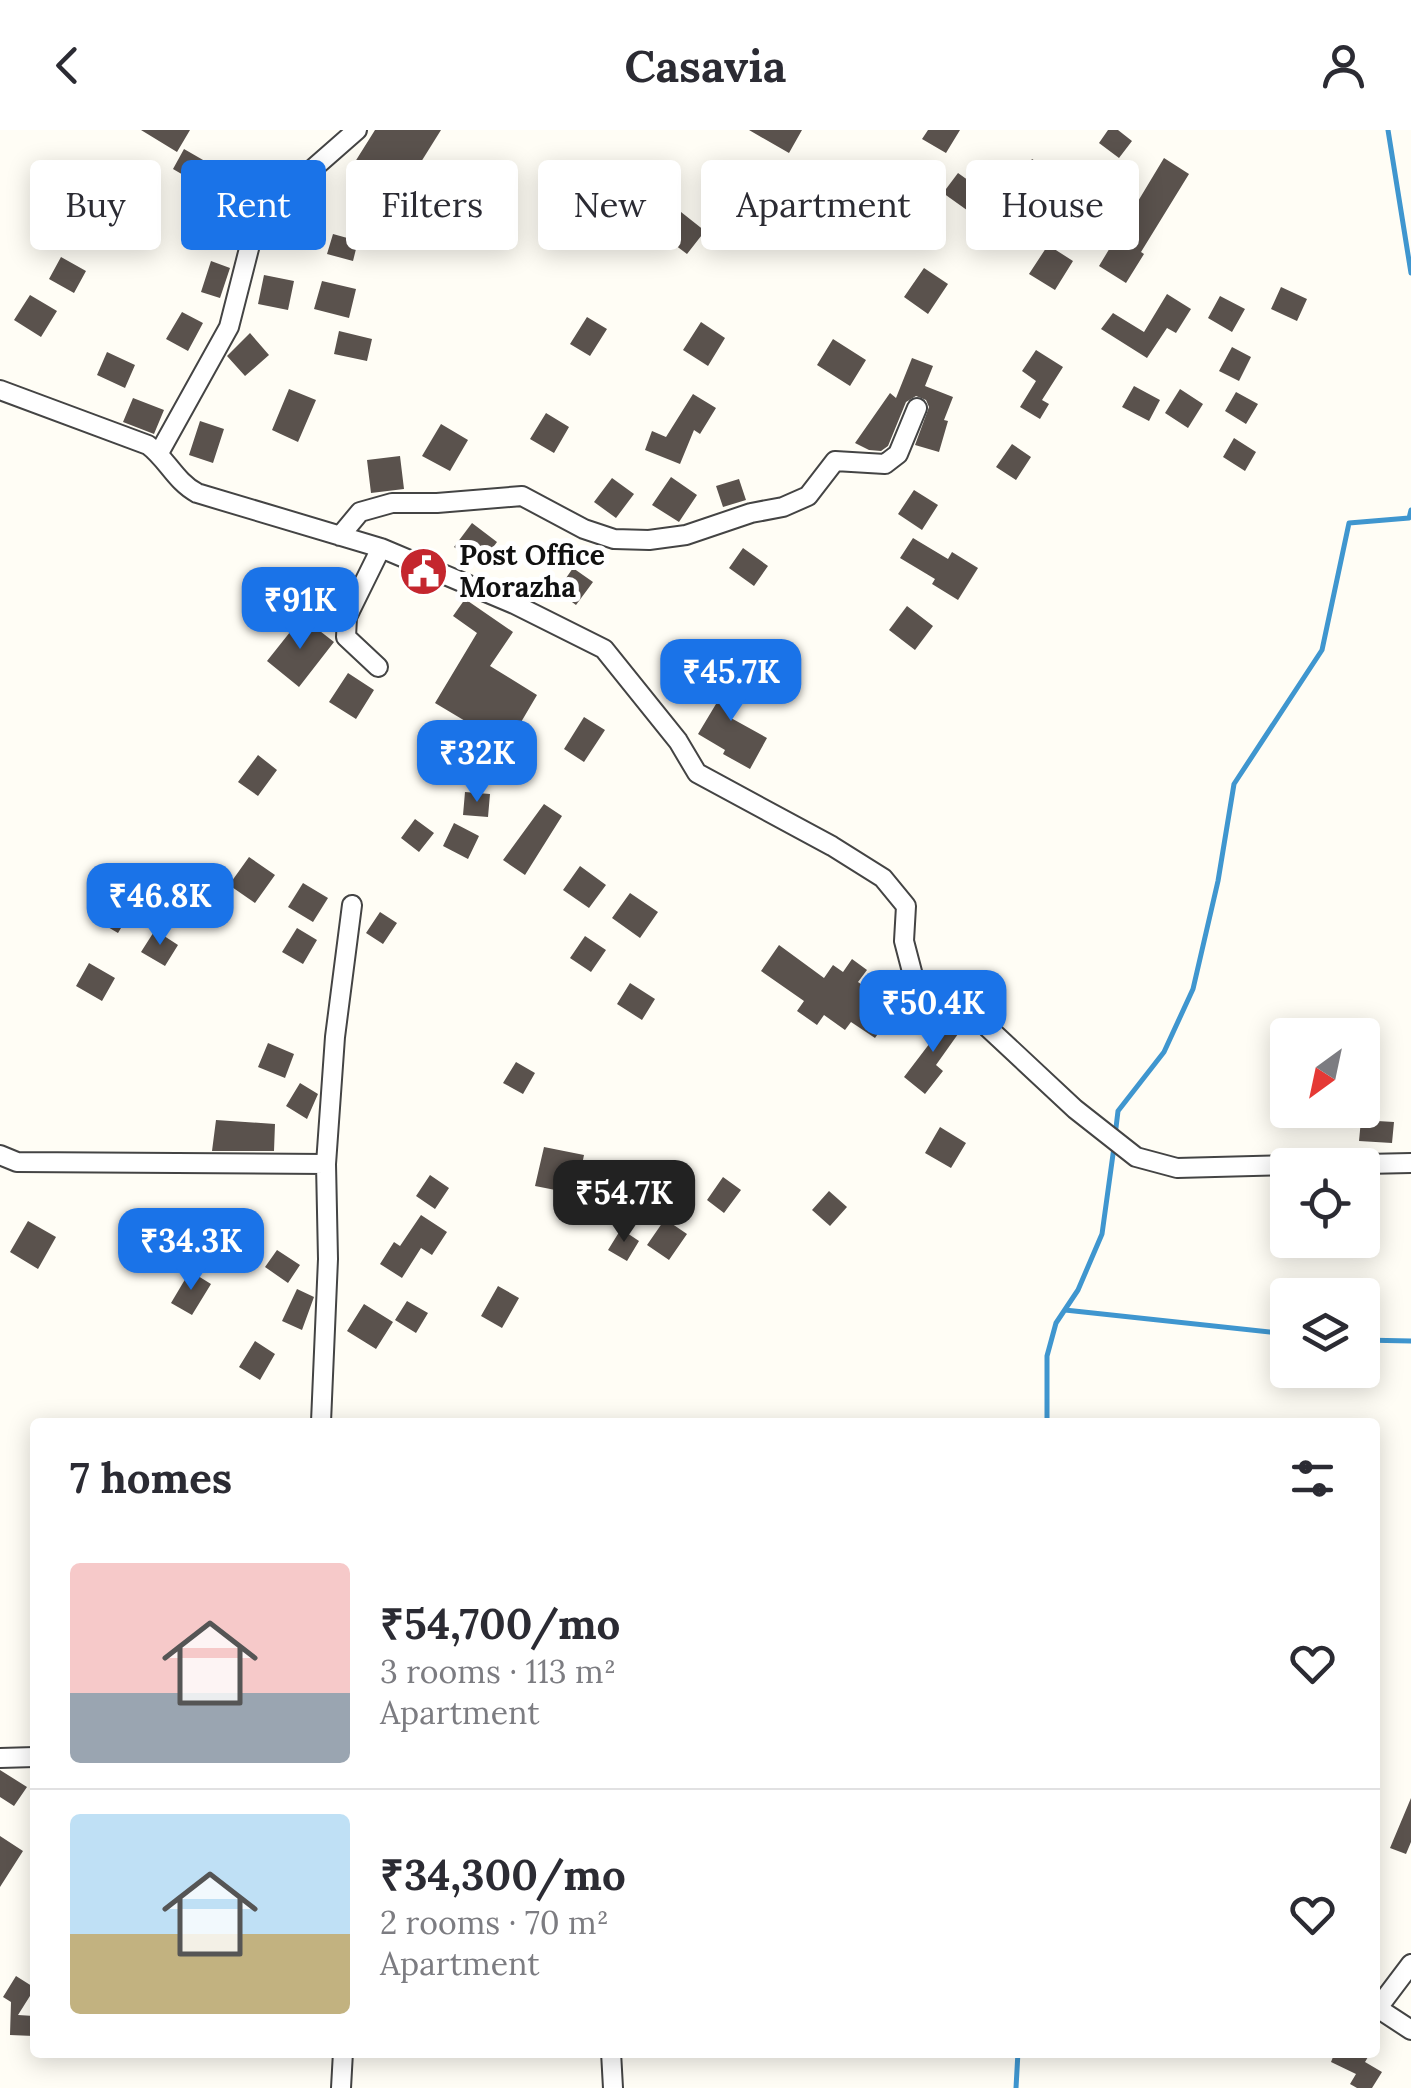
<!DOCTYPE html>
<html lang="en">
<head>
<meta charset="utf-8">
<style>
	body { margin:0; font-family:Lora,serif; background:#f2f2f3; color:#2b2b33; height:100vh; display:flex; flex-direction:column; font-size:38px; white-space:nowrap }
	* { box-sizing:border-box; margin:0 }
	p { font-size:32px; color:#7c7c81 }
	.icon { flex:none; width:55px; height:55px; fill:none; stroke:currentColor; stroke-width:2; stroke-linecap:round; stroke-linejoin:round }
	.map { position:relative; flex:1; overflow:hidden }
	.panel { position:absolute; left:30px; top:1288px; width:1350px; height:640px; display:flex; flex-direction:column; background:#fff; border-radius:10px; box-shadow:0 5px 25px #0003 }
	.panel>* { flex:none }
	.hud { position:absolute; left:30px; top:30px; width:1352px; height:90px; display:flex; gap:20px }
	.needle { width:65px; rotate:213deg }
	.buttons { position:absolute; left:1270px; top:888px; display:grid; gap:20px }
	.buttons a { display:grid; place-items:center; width:110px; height:110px; border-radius:10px; background:#fff; box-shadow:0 5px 25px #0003; font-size:50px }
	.price { position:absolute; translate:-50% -85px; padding:0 22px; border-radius:20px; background:#1a73e8; color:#fff; font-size:32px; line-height:65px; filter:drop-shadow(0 2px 5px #0008) }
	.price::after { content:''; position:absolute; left:50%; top:60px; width:30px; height:22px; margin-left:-15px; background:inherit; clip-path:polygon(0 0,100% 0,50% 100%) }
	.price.on { background:#222; color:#fff }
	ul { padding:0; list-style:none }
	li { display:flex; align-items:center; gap:30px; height:250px; padding:0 40px }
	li+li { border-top:2px solid #e1e1e2 }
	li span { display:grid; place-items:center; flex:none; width:280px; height:200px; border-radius:10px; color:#555 }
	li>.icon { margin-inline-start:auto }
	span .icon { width:120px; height:120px; fill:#fffc; stroke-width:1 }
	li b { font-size:42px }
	h2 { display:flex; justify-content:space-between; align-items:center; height:120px; padding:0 40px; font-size:42px }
	.pill { padding:0 35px; border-radius:10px; background:#fff; box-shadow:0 5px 25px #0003; font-size:35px; line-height:90px }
	.pill.on { background:#1a73e8; color:#fff }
	header { display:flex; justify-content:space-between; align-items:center; height:130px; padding:0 40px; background:#fff; font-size:45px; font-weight:700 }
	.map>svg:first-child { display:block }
</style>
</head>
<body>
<header><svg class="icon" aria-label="back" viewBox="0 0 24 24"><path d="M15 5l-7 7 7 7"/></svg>Casavia<svg class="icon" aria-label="person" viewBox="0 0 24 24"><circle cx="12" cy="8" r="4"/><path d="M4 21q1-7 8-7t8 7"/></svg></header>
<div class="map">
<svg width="1411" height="1958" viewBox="0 0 1411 1958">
	<rect width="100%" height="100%" fill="#fffdf5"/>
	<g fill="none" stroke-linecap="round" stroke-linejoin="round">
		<!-- stream -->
		<path stroke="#3f96cf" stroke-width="5" d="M1388 0 1411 143
			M1115 1006 1118 981 1164 922 1193 859 1218 751 1234 654 1322 520 1349 393 1409 388 1411 380
			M1065 1180 1288 1204
			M1362 1210 1411 1211
			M1047 1292V1226L1056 1193 1078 1160 1102 1104 1114 1017
			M1016 1958 1018 1922"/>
	</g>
	<!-- building -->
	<path fill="#5a524d" d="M141 0H190L177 22Z
		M375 0H441L396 72 348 43Z
		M749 0H802L789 23Z
		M928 0H960L946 23 922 9Z
		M1108 0H1118L1132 11 1119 28 1099 13Z
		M184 19 257 61 245 81 173 39Z
		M1164 28 1189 44 1141 122 1144 124 1126 153 1099 136Z
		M1032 29 1054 43 1041 64 1019 50Z
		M958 43 986 63 971 83 943 63Z
		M727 52 756 71 743 91 714 72Z
		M681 82 705 101 687 124 663 106Z
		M333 104 358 111 353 131 327 124Z
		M1048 115 1073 131 1055 160 1029 144Z
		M61 127 86 141 74 163 49 149Z
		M211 131 230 138 220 168 201 162Z
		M924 138 948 154 928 184 904 167Z
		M264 145 294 151 288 180 258 174Z
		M322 151 356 159 349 188 314 179Z
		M1281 157 1307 169 1297 191 1271 179Z
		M1167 164 1191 179 1176 203 1167 198 1147 228 1101 199 1113 183 1144 202Z
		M30 165 57 181 41 207 14 190Z
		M1220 166 1245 179 1232 202 1208 188Z
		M182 182 203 193 188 221 166 209Z
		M587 187 607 199 590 226 570 214Z
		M701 192 725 208 708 236 683 220Z
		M339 201 372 209 367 231 334 224Z
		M250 203 269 225 245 246 227 226Z
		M833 209 866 230 850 256 817 235Z
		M1232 217 1251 227 1239 251 1219 241Z
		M1036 220 1063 237 1042 270 1049 274 1040 289 1020 277 1036 251 1022 241Z
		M107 222 135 235 125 258 97 245Z
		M912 228 933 236 925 256 953 267 944 290 948 291 939 322 915 315 929 277 926 270 916 266 906 272 888 316 881 321 869 320 855 313 890 263 896 268Z
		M1134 256 1160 270 1149 291 1122 277Z
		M289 259 316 270 298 312 272 300Z
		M1180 259 1203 274 1188 298 1165 283Z
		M1236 262 1258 274 1246 294 1225 281Z
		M693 264 716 278 700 304 694 300 680 334 645 320 652 301 666 307Z
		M133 268 164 280 154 304 123 292Z
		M546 283 569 297 554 323 530 309Z
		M200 291 224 299 213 333 189 325Z
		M441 294 468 310 450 341 422 326Z
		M1234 308 1256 322 1245 341 1223 327Z
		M1012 314 1031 327 1016 350 996 337Z
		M400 326 404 359 371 363 367 330Z
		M671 347 697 365 679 392 652 375Z
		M612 348 634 364 616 388 594 372Z
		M739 349 746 370 723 377 716 356Z
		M914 360 938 375 922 400 898 384Z
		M472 393 497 412 480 435 454 417Z
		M913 408 948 429 952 422 978 438 958 470 932 454 935 449 900 428Z
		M743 418 768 436 754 456 729 438Z
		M573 438 593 452 576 475 557 461Z
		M465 469 513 502 490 536 537 565 507 616 435 573 477 503 453 486Z
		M907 476 933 496 915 520 889 500Z
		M302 487 334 512 299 557 267 531Z
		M348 543 374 560 356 589 329 572Z
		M718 543 748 561 731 588 767 608 750 639 723 624 725 620 698 604 719 569 706 561Z
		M584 587 605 600 584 632 564 619Z
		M258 625 277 640 258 666 238 652Z
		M465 662 490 664 488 687 463 685Z
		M544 674 562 686 525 745 503 730Z
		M415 689 434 703 419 722 401 708Z
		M454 693 479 706 468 729 443 716Z
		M249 727 275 745 255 773 229 755Z
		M580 736 606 755 589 778 563 760Z
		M109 752 138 770 118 803 89 786Z
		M303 753 328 768 313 792 288 777Z
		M630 763 658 782 640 808 612 788Z
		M380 782 397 793 383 814 366 803Z
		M297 798 317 810 303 834 282 822Z
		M155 800 178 815 165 836 141 822Z
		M585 806 606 820 591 842 570 828Z
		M779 815 824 848 833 835 843 842 852 829 867 840 858 852 896 878 875 908 851 892 845 900 824 885 817 895 797 881 804 871 761 841Z
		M89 833 115 848 102 871 76 856Z
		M630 853 655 869 642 890 617 874Z
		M943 886 963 897 936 935 943 941 925 964 904 947 933 909 928 906Z
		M268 913 294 924 285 948 258 937Z
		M516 932 535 943 523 964 503 953Z
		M300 953 318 964 307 989 286 976Z
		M216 990 275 994 274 1021H212Z
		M1361 990 1394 992 1392 1013 1359 1011Z
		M940 997 966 1013 951 1038 925 1023Z
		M544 1017 584 1025 576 1064 535 1056Z
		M430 1045 449 1058 435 1079 416 1066Z
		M723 1047 741 1060 724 1083 707 1070Z
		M829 1061 847 1077 830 1096 812 1080Z
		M421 1085 447 1102 432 1125 421 1118 402 1148 380 1134 394 1112 400 1116Z
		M665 1089 687 1104 669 1130 647 1115Z
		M28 1091 56 1107 38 1139 10 1122Z
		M621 1099 639 1111 627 1131 608 1120Z
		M277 1120 300 1135 288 1153 265 1137Z
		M190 1141 211 1154 192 1185 171 1173Z
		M498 1156 519 1168 502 1198 481 1186Z
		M297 1159 314 1167 302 1200 282 1191Z
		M407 1171 428 1183 416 1203 395 1190Z
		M364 1174 393 1192 376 1219 347 1201Z
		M255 1211 275 1224 260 1250 239 1237Z
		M0 1640 27 1657 14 1676 0 1667Z
		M1411 1668V1712L1406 1724 1390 1718Z
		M0 1706 23 1721 0 1757Z
		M16 1846 35 1858 18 1885 34 1886V1906L10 1905 11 1872 3 1867Z
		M1335 1922H1371L1365 1932 1382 1942 1372 1958H1357L1350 1954 1356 1944 1331 1932Z"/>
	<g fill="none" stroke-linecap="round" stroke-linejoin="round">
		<defs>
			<path id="street" d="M0 260 148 315C167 329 175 351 197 363L381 418 514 474 604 519 678 611 697 643 832 716 883 748 906 776 904 811 916 857 985 895 1075 979 1136 1027 1177 1038 1288 1035
				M159 323 229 197 253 103 268 71 300 50 357 0
				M340 406 360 382 392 373H437L522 366 584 399 614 409 649 410 686 405 751 383 783 377 808 366 835 331 885 334 898 324 917 278
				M378 537 346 507 347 487 381 418
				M0 1025 17 1032 326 1034
				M1319 1035 1411 1033
				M321 1292 328 1129 326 1034 335 907 352 775
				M0 1628 35 1627
				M1411 1834 1380 1875 1382 1881 1411 1900
				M611 1922 613 1958
				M341 1958 343 1922"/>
		</defs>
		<!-- street casing -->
		<use href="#street" stroke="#444" stroke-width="22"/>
		<!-- street -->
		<use href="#street" stroke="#fff" stroke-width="18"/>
	</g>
	<!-- icons -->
	<defs>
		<symbol id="civic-disc" viewBox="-11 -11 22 22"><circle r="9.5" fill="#c4262e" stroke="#fff"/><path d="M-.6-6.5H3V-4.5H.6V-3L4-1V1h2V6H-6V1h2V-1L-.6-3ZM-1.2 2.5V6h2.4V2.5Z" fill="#fff"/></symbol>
	</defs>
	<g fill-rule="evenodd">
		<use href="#civic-disc" x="396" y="414" width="55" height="55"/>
	</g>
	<g text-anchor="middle" stroke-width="10" stroke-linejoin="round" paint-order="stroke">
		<!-- poi labels -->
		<g font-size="28" font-weight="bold" fill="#111" stroke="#fff" text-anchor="start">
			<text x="459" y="435">Post Office<tspan x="459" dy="32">Morazha</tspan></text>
		</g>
	</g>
</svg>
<div class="buttons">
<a><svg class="needle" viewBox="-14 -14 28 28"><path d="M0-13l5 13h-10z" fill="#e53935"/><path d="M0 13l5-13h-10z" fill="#7c7c81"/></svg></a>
<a><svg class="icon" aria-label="locate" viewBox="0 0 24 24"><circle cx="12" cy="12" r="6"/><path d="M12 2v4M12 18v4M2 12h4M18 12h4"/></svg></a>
<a><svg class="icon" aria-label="layers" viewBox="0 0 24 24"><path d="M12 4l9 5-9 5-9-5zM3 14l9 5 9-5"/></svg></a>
</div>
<b class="price" style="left:300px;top:522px">₹91K</b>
<b class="price" style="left:731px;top:594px">₹45.7K</b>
<b class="price" style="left:477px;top:675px">₹32K</b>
<b class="price" style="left:160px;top:818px">₹46.8K</b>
<b class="price" style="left:933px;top:925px">₹50.4K</b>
<b class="price on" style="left:624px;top:1115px">₹54.7K</b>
<b class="price" style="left:191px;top:1163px">₹34.3K</b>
<div class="hud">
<a class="pill">Buy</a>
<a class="pill on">Rent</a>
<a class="pill">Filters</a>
<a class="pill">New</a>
<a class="pill">Apartment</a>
<a class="pill">House</a>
</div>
<section class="panel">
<h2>7 homes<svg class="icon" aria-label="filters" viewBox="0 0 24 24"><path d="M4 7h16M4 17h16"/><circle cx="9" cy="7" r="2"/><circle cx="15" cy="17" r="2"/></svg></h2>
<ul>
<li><span style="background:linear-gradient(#f6c9c9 65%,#9aa5b1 0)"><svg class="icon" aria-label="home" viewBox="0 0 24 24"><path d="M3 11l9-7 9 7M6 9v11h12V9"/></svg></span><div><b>₹54,700/mo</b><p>3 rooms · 113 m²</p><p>Apartment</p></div><svg class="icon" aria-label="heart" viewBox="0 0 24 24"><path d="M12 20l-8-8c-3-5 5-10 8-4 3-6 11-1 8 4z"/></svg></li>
<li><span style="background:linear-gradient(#bfe0f5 60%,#c2b280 0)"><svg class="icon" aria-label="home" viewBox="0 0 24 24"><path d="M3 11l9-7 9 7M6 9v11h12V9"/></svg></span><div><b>₹34,300/mo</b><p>2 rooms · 70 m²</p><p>Apartment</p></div><svg class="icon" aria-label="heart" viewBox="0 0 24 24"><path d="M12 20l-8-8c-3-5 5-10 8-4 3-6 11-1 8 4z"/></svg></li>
</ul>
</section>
</div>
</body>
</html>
